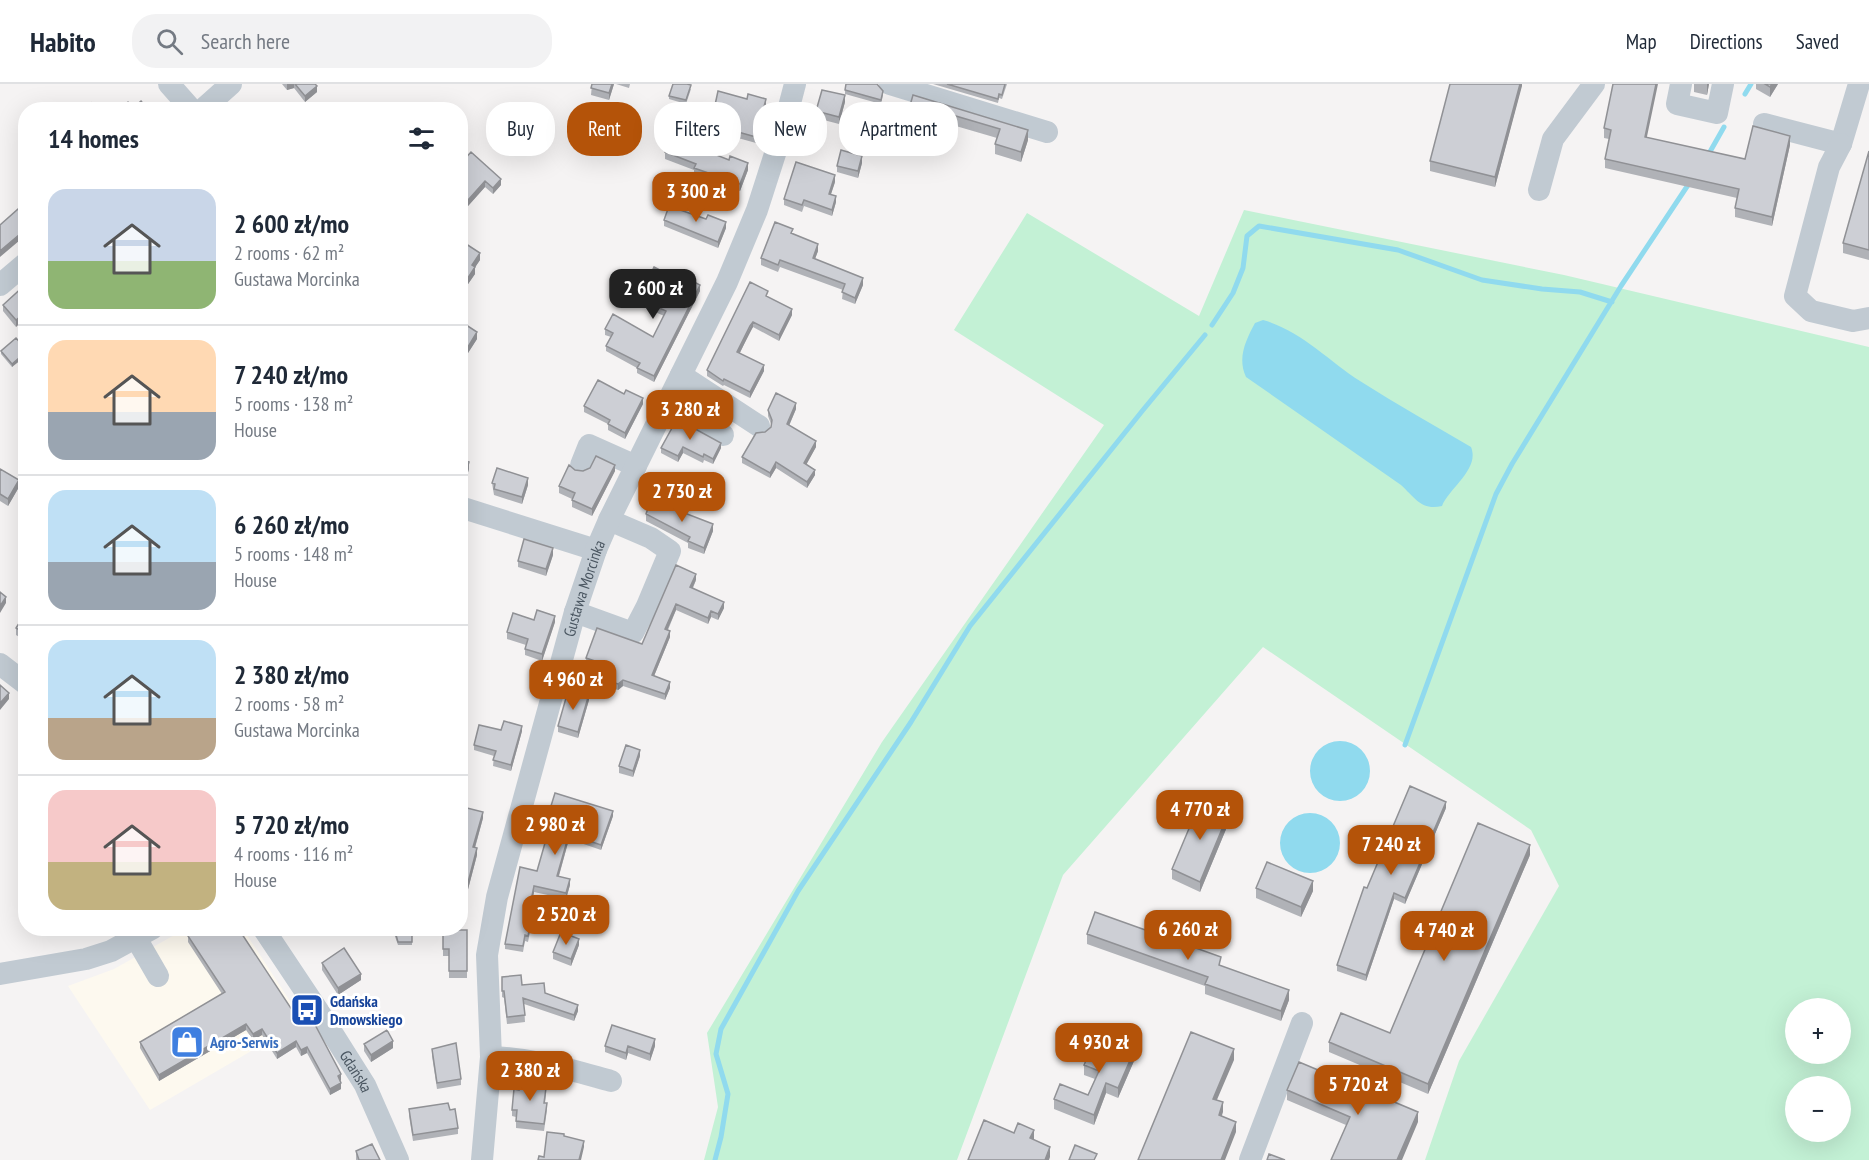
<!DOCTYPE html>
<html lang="en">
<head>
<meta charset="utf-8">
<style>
	body { margin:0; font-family:"PT Sans Narrow",sans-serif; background:#f2f2f3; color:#1f2937; height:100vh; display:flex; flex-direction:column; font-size:22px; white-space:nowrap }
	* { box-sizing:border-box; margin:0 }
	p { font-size:20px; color:#747a83 }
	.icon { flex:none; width:33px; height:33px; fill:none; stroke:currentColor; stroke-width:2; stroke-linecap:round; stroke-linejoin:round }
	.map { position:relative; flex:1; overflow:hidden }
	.drawer { position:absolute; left:18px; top:18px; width:450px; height:834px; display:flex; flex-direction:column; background:#fff; border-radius:24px; box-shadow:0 6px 24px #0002 }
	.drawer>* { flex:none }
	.top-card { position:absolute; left:486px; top:18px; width:570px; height:54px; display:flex; gap:12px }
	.buttons { position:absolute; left:1785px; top:914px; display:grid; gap:12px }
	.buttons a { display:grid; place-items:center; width:66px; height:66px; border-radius:50%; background:#fff; box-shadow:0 6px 24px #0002; font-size:30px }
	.price { position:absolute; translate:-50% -51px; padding:0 14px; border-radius:12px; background:#b45309; color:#fff; font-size:20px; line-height:39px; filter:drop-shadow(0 2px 3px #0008) }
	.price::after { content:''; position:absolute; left:50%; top:36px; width:18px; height:14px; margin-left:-9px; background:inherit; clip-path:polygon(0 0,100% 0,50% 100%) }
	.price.selected { background:#222; color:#fff }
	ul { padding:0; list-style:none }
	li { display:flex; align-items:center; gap:18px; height:150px; padding:0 30px }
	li+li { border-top:2px solid #e0e1e3 }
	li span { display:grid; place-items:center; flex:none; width:168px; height:120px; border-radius:18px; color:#555 }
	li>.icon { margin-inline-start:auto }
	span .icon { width:72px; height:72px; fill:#fffc; stroke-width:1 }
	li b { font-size:26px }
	h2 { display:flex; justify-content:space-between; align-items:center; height:72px; padding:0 30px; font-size:26px }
	.tag { padding:0 21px; border-radius:24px; background:#fff; box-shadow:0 6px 24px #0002; font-size:21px; line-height:54px }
	.tag.selected { background:#b45309; color:#fff }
	header { display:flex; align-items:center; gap:36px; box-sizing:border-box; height:84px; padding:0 30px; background:#fff; border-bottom:2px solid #e0e1e3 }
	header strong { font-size:28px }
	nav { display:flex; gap:33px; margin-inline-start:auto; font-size:21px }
	.search { width:420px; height:54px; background:#f2f2f3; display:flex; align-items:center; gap:15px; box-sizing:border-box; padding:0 21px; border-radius:24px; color:#747a83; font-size:22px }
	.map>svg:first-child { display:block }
</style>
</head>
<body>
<header>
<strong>Habito</strong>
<div class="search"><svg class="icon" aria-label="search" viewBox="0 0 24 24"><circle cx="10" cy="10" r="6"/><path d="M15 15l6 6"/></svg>Search here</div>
<nav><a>Map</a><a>Directions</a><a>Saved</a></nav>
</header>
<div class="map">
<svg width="1869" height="1076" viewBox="0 0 1869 1076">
	<rect width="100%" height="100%" fill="#f5f3f3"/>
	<!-- commercial -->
	<path fill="#fdf9ef" d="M185 845H243L303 937 150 1026 68 902 114 885Z"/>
	<!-- green -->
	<path fill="#c3f1d5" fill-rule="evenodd" d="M1244 126 1564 191 1869 263V1076H1425L1459 977 1559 802 1531 746 1263 563 1063 791 957 1076H704L718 1023 707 949 882 658 1104 341 954 246 1027 129 1199 232ZM1796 924H1840V969H1796ZM1796 1002H1840V1047H1796Z"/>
	<!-- water -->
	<path fill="#90daee" d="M1263 236C1300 246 1329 277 1360 297 1396 320 1434 341 1471 363 1480 385 1450 403 1442 422 1422 427 1415 414 1401 401L1246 293C1237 274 1246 256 1255 239Z
		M1310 687a30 30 0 1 1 60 0a30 30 0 1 1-60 0Z
		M1280 759a30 30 0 1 1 60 0a30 30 0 1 1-60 0Z"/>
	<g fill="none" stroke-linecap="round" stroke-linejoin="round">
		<!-- stream -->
		<path stroke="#90daee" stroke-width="5" d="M1745 10 1751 0
			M1707 73 1724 43
			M1212 241 1233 209 1243 184 1247 152 1259 142 1398 166 1482 196 1542 205 1580 208 1612 218
			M1405 661 1496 410 1512 380 1621 202 1690 98
			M715 1076 721 1053 728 1010 716 970 721 945 798 807 911 638 970 542 1143 326 1205 251"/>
		<!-- minor -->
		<g stroke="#c1cad2" stroke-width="22">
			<path d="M169 0 192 26"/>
			<path d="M890 0 1047 48"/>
			<path d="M1681 0 1677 20 1717 29 1723 0"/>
			<path d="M202 26 231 0"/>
			<path d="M1764 40 1841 60 1859 0"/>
			<path d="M1841 60 1829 83 1795 212 1811 227 1853 237 1869 234"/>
			<path d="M1539 106 1553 55 1594 0"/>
			<path d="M0 201 26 179"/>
			<path d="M681 291 759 342"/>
			<path d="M667 319 723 351"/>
			<path d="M581 381 589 361 636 382"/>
			<path d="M460 423 596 466"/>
			<path d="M575 528 633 549 647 522 670 467 651 454 609 436"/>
			<path d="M0 580 26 600"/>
			<path id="s1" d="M263 844 317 925 365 1001 398 1076"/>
			<path d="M136 854 158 892"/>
			<path d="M0 890 86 875 111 867 153 844"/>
			<path d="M491 973C533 974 571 986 611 997"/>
			<path id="s2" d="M482 1076 491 973 487 871 497 813 575 528 596 466 609 436 727 198 757 126 784 42 795 0"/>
			<path d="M1250 1076 1302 939"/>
		</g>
	</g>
	<!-- wall -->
	<path fill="#b0b2b7" d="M282 0H315L317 8 305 18 294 4 287 6Z
		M592 0H614L609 16 591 11Z
		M616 0H630L629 4Z
		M933 0H1007L1002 15 999 14 998 19Z
		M1522 0 1495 103 1430 87V77Z
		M1694 0H1709L1707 11 1694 8Z
		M1756 0H1778L1770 13 1756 5Z
		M691 5 686 20 669 15V12Z
		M845 6 883 11 881 20 845 10Z
		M913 11 1028 56 1021 78 995 70V60L997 54 949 40 946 53 907 42V32Z
		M845 18 839 40 816 34V27Z
		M715 21H766L756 59 738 54V49L703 39V33Z
		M1604 44 1745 75 1790 61 1772 142 1735 133V124L1737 114 1605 84V75L1609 55 1604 54Z
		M1869 67V176L1843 169V159Z
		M665 68 748 86 740 107 694 91V86L665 75Z
		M462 78 501 101 493 110 485 103 460 131V90L464 86 462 84Z
		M862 79 858 94 837 88V82Z
		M835 98 831 110 836 118 832 132 804 122 802 128 784 121V115Z
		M664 136 726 144 718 164 664 142Z
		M793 150 818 167 815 175 863 201 855 220 842 215 843 206 780 183 778 188 761 181V174Z
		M460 156 480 176 475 183V190L466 203 460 200Z
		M648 196 700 207 654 298 637 289V284L606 267V262L611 253 605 251V245L653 253 664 232 653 227V220L628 208V202Z
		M26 200 16 243 3 227V221Z
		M768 213 792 231 779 257 753 243 750 247 740 269 764 287 750 314 724 301 723 302 707 292V286Z
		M460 237 477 255 468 269 460 264Z
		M26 265 12 283 1 270V267Z
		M643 320 625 355 608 346V340L584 328V322Z
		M796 325 789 342 816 363 806 380 815 391 807 404 776 384 770 394 742 379V373L771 343V340L768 332V326Z
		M677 335 721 364 713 380 704 376 703 379 683 369 678 378 661 369V364Z
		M460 375 469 385 463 405 460 404Z
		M0 385 19 403 8 422 0 417Z
		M575 386 583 387H615L592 432 572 423V415L559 409V402Z
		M492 399 528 401 522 420 494 411Z
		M646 430 713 447 704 470 688 464V459L646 437Z
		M553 471 546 492 518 483V477Z
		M696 496 693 504 724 524 718 536 711 533 708 540 676 526 668 546 670 553 654 592 670 604 665 616 623 602 618 606 599 600V594L602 586 586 580V574L642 560Z
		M26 528V557L16 551V544Z
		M534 536 555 538 542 577 525 571V565L526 561 507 555V548Z
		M589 616 578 654 558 648V642Z
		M501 646 522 647 511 687 493 682 494 672 474 666V661Z
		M640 672 633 693 619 689V682Z
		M1446 724 1405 820 1394 815 1366 897 1337 887V881L1367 804Z
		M460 728 483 734 475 764 477 771 466 813 460 811Z
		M613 732 601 766 569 755 559 792 570 801 566 815 534 808 528 837 531 843 528 858 525 857 523 868 505 865V860L537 787 546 758 542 756V751Z
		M1229 738 1200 808 1172 795V785Z
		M1530 771 1428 1010 1329 968V958L1390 949Z
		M1256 804 1313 807 1301 833 1256 814Z
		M392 844H412V861H398Z
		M443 846H467V894H449V872H443Z
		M1087 850 1221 882 1289 916 1281 937 1205 910V902L1087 860Z
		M188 852 302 941 341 996 340 997 341 1005 330 1011 307 969 301 972 296 963 277 975 262 951 253 956 246 946 159 997 140 964V958L222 910 188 858Z
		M579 861 571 882 553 875V868Z
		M322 879 361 896 338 911 322 886Z
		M502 893 522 901 545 909 578 927 574 937 524 920 525 938 507 940 504 914 502 913Z
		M1111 957 1134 977 1118 1014 1106 1009 1094 1041 1054 1025V1015L1088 1011 1095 995 1084 991V981Z
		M364 960 393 964 371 978 364 967Z
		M605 962H655L650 977 628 969 626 976 605 968Z
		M432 965 461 995V1001L437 1005 432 972Z
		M542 1003 546 1011 545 1019 547 1026 544 1047 516 1044V1033L512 1032V1026L519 1006Z
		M1287 1006 1418 1038 1346 1041 1287 1016Z
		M409 1025 450 1026 458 1044V1050L413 1057 409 1032Z
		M356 1067 380 1076H356Z"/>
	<!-- shaded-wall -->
	<path fill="#909195" d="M287 0H294V4L287 6Z
		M612 0H614L609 16V9Z
		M1520 0H1522V2L1495 103V93Z
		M1656 0H1658L1645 62V53Z
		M1707 0H1709L1707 11Z
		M1772 0H1778L1770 13V3Z
		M317 2V8L305 18V12Z
		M845 11V18L839 40V33Z
		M766 15V21L756 59V53Z
		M949 30V40L946 53V43Z
		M1028 46V56L1021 78V68Z
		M1790 52V61L1772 142V133Z
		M862 72V79L858 94V87Z
		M748 79V86L740 107V100Z
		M835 91V98L829 116V110Z
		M501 95V101L493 110V104Z
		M485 97V103L460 131V125Z
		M836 112V118L832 132V126Z
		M726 138V144L718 164V158Z
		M26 145V151L0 173V167Z
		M818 160V167L813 180V174Z
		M480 169V176L472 188V181Z
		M475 183V190L466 203V197Z
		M863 194V201L855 220V214Z
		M700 201V207L654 298V292Z
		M464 217V224L460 228V222Z
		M792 225V231L779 257V251Z
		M26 228V234L16 243V236Z
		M753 238V243L737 274V268Z
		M477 248V255L468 269V263Z
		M26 268V272L12 283V280Z
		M764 281V287L750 314V308Z
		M643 314V320L625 355V349Z
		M796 319V325L787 346V340Z
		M816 357V363L804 385V379Z
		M721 359V364L713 380V375Z
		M683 363V369L678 378V372Z
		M469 378V385L463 405V398Z
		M776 378V384L770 394V389Z
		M615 381V387L592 432V425Z
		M815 386V391L807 404V398Z
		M528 394V401L522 420V413Z
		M19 396V403L8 422V415Z
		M713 440V447L704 470V464Z
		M553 464V471L546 492V485Z
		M696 490V496L690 509V503Z
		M6 513V519L0 529V522Z
		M724 518V524L718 536V530Z
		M676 520V526L665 551V545Z
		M711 527V533L708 540V534Z
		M555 532V538L542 577V570Z
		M670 547V553L652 597V591Z
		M623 596V602L618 606V600Z
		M670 598V604L665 616V610Z
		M9 609V615L0 626V619Z
		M589 610V616L578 654V648Z
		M522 642V647L511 687V681Z
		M640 666V672L633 693V687Z
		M1446 718V724L1405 820V814Z
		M613 727V732L601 766V761Z
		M483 728V734L473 770V763Z
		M1229 728V738L1200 808V798Z
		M569 750V755L557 798V792Z
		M1530 761V771L1428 1010V1000Z
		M477 764V771L466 813V806Z
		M570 795V801L566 815V809Z
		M1313 797V807L1301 833V823Z
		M534 802V808L527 843V837Z
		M1394 809V815L1366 897V891Z
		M579 855V861L571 882V875Z
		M361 890V896L338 911V904Z
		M1289 906V916L1281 937V927Z
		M578 921V927L574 937V931Z
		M246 940V946L159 997V991Z
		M262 945V951L253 956V950Z
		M655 955V962L650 977V970Z
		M296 957V963L277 975V969Z
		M393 957V964L371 978V971Z
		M628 962V969L626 976V969Z
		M307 963V969L301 972V966Z
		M1234 965V976L1213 1025V1015Z
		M1134 967V977L1118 1014V1004Z
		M341 990V996L338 998V992Z
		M341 999V1005L330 1011V1005Z
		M1106 999V1009L1094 1041V1031Z
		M1223 1018V1028L1219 1041V1031Z
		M1418 1028V1038L1402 1076H1397Z
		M1236 1038V1048L1225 1076H1221Z
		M1034 1046V1056L1030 1054Z
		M584 1057V1063L581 1076H579Z
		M1050 1063V1073L1049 1076H1045Z"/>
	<!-- building -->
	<path fill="#cdcfd5" stroke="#909195" stroke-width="1.5" d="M295 0H315L317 2 305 12Z
		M592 0H612L609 9 591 4Z
		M673 0H687L691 1 686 16 669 12Z
		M846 0H877L883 7 881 16 845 6Z
		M947 0H1005L1002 11 999 10 998 15Z
		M1450 0H1520L1495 93 1430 77Z
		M1613 0H1656L1645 53 1745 75 1753 42 1790 52 1772 133 1735 124 1739 105 1605 75 1611 46 1604 44Z
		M1765 0H1772L1770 3Z
		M822 6 845 11 839 33 816 27Z
		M718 7 747 15 748 10 766 15 756 53 738 48 739 43 703 33 706 19 715 21Z
		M913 11 1028 46 1021 68 995 60 1000 45 949 30 946 43 907 32Z
		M141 17 148 26H120L128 18 133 24Z
		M91 19 96 26H84Z
		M671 53 729 76 730 72 748 79 740 100 694 84 696 80 665 68Z
		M841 66 862 72 858 87 837 82Z
		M1869 67V166L1843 159Z
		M471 68 501 95 493 104 485 97 460 125V90L467 82 462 78Z
		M796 78 835 91 829 110 836 112 832 126 804 116 802 121 784 115Z
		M26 118V145L0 167V141Z
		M669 122 706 135 708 131 726 138 718 158 664 136Z
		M775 138 793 145 791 149 818 160 813 174 863 194 855 214 842 208 845 200 780 176 778 181 761 174Z
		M460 156 480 169 472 181 475 183 466 197 460 193Z
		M654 183 681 197 683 192 700 201 654 292 637 284 640 279 606 262 613 249 605 245 613 230 653 253 666 227 653 221 655 216 628 202 634 189 648 196Z
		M750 198 768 207 766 212 792 225 779 251 753 238 750 242 737 268 764 281 750 308 724 295 723 297 707 286Z
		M26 200V228L16 236 3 221Z
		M460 237 477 248 468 263 460 258Z
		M16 254 26 265V268L12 280 1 267Z
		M598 296 624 310 626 306 643 314 625 349 608 340 610 336 584 322Z
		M776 309 796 319 787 340 816 357 804 379 815 386 807 398 776 378 770 389 742 373 756 349 765 348 771 343 772 336 768 326Z
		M677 335 721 359 713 375 704 370 703 373 683 363 678 372 661 364Z
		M596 372 615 381 592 425 572 416 575 409 559 402 569 381 575 386 583 387 590 384Z
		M460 375 469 378 463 398 460 397Z
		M497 384 528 394 522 413 494 405 495 400 492 399Z
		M0 385 19 396 8 415 0 410Z
		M651 416 713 440 704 464 688 457 690 453 646 430Z
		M524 455 553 464 546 485 518 477Z
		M676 481 696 490 690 503 724 518 718 530 711 527 708 534 676 520 665 545 670 547 652 591 670 598 665 610 623 596 618 600 599 594 604 580 586 574 597 544 642 560Z
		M0 508 6 513 0 522Z
		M537 526 555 532 542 570 525 565 528 555 507 548 513 529 534 536Z
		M26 528V550L16 544Z
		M0 601 9 609 0 619Z
		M568 607 576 610 577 607 589 610 578 648 558 642Z
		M504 637 522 642 511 681 493 676 496 667 474 661 479 641 501 646Z
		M626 661 640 666 633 687 619 682Z
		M1410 702 1446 718 1405 814 1394 809 1366 891 1337 881 1364 803 1367 804Z
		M555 709 613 727 601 761 569 750 557 792 570 795 566 809 534 802 527 837 531 838 528 852 525 851 523 862 505 860 520 783 537 787 547 752 542 751Z
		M1201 716 1229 728 1200 798 1172 785Z
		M463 723 483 728 473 763 477 764 466 806 460 805V728H461Z
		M1478 739 1530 761 1428 1000 1329 958 1341 929 1390 949Z
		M1267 778 1313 797 1301 823 1256 804Z
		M1095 828 1221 873 1219 881 1289 906 1281 927 1205 900 1208 893 1087 850Z
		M200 844H238L302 941 312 935 341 990 338 992 341 999 330 1005 307 963 301 966 296 957 277 969 262 945 253 950 246 940 159 991 140 958 225 908 188 852Z
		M394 844H412V858H398Z
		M443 846H467V887H449V865H443Z
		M561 848 579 855 571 875 553 868Z
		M344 864 361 890 338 904 322 879Z
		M521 891 522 901 544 899 545 909 578 921 574 931 523 914 525 931 507 933 504 907H502V893Z
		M612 941 655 955 650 970 628 962 626 969 605 962Z
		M387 946 393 957 371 971 364 960Z
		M1099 947 1111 952 1109 957 1134 967 1118 1004 1106 999 1094 1031 1054 1015 1060 1000 1088 1011 1099 987 1084 981Z
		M1191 948 1234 965 1213 1015 1223 1018 1219 1031 1236 1038 1221 1076H1138Z
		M456 959 461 995 437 999 432 965Z
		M1299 978 1418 1028 1397 1076H1331L1350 1033 1287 1006Z
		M520 995 542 997 541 1003 546 1004 544 1019H547L544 1040 516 1037 517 1026H512L513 1015 514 1005 519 1006Z
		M448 1019 450 1026 455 1025 458 1044 413 1051 409 1025Z
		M984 1036 1014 1049 1018 1039 1034 1046 1030 1054 1050 1063 1045 1076H968Z
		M547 1048 564 1050V1052L584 1057 579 1076H538L539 1072 544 1073Z
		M372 1060 380 1076H359L356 1067Z
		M1075 1061 1097 1070 1094 1076H1069Z
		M1269 1070 1285 1076H1267Z"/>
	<!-- icons -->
	<defs>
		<symbol id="bus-square" viewBox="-11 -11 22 22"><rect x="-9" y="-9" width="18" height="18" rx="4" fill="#1a4fb4" stroke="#fff"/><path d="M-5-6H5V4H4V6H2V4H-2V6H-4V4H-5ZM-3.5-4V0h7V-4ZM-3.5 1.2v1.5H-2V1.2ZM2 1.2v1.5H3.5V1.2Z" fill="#fff"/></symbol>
		<symbol id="shop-square" viewBox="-11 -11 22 22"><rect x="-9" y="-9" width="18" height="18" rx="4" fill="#3f7fe0" stroke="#fff"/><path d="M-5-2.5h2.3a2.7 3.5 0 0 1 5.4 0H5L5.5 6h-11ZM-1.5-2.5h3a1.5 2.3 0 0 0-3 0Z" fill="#fff"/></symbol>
	</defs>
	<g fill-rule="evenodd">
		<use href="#bus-square" x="288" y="907" width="38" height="38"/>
		<use href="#shop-square" x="168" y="939" width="38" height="38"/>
	</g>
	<g text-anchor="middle" stroke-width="6" stroke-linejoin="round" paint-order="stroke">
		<!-- street labels -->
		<g font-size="16" fill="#4a5661" stroke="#fff">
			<text dy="6" stroke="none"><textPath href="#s2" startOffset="585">Gustawa Morcinka</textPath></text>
			<text dy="6" stroke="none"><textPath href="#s1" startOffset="171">Gdańska</textPath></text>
		</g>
		<!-- transit labels -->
		<g font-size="16" font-weight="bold" fill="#164399" stroke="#fff" text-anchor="start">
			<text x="330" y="923">Gdańska<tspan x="330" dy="18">Dmowskiego</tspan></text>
		</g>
		<!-- shop labels -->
		<g font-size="16" font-weight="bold" fill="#366cbe" stroke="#fff" text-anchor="start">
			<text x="210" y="964">Agro-Serwis</text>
		</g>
	</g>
</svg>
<div class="buttons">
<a>+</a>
<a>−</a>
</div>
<b class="price" style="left:696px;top:139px">3 300 zł</b>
<b class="price selected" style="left:653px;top:236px">2 600 zł</b>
<b class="price" style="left:690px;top:357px">3 280 zł</b>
<b class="price" style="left:682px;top:439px">2 730 zł</b>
<b class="price" style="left:573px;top:627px">4 960 zł</b>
<b class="price" style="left:1200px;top:757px">4 770 zł</b>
<b class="price" style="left:555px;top:772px">2 980 zł</b>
<b class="price" style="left:1391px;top:792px">7 240 zł</b>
<b class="price" style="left:566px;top:862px">2 520 zł</b>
<b class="price" style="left:1188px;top:877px">6 260 zł</b>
<b class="price" style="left:1444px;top:878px">4 740 zł</b>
<b class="price" style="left:1099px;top:990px">4 930 zł</b>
<b class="price" style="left:530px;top:1018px">2 380 zł</b>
<b class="price" style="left:1358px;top:1032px">5 720 zł</b>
<div class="top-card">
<a class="tag">Buy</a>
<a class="tag selected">Rent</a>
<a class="tag">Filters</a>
<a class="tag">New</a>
<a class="tag">Apartment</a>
</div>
<section class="drawer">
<h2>14 homes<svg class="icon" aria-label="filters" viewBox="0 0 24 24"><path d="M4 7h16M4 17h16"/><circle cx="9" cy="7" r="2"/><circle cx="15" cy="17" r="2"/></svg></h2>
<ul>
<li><span style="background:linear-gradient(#c9d6e8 60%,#8fb573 0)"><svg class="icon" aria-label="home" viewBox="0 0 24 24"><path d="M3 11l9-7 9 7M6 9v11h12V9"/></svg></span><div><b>2 600 zł/mo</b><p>2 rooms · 62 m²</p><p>Gustawa Morcinka</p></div></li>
<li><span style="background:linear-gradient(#ffd9b3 60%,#9aa5b1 0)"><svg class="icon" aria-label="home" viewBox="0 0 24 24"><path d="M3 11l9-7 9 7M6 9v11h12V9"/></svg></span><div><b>7 240 zł/mo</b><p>5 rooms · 138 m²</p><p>House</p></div></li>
<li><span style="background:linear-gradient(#bfe0f5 60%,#9aa5b1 0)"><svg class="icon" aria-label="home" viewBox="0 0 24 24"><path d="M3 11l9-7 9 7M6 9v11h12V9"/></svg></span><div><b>6 260 zł/mo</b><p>5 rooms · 148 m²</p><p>House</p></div></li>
<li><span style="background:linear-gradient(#bfe0f5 65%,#b9a48a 0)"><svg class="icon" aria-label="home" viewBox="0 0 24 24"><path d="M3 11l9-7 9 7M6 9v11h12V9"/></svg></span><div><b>2 380 zł/mo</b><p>2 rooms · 58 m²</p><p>Gustawa Morcinka</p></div></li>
<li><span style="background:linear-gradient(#f6c9c9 60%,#c2b280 0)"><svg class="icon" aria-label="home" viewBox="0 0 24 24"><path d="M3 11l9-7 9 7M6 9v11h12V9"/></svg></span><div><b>5 720 zł/mo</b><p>4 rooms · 116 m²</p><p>House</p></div></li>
</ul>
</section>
</div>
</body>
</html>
